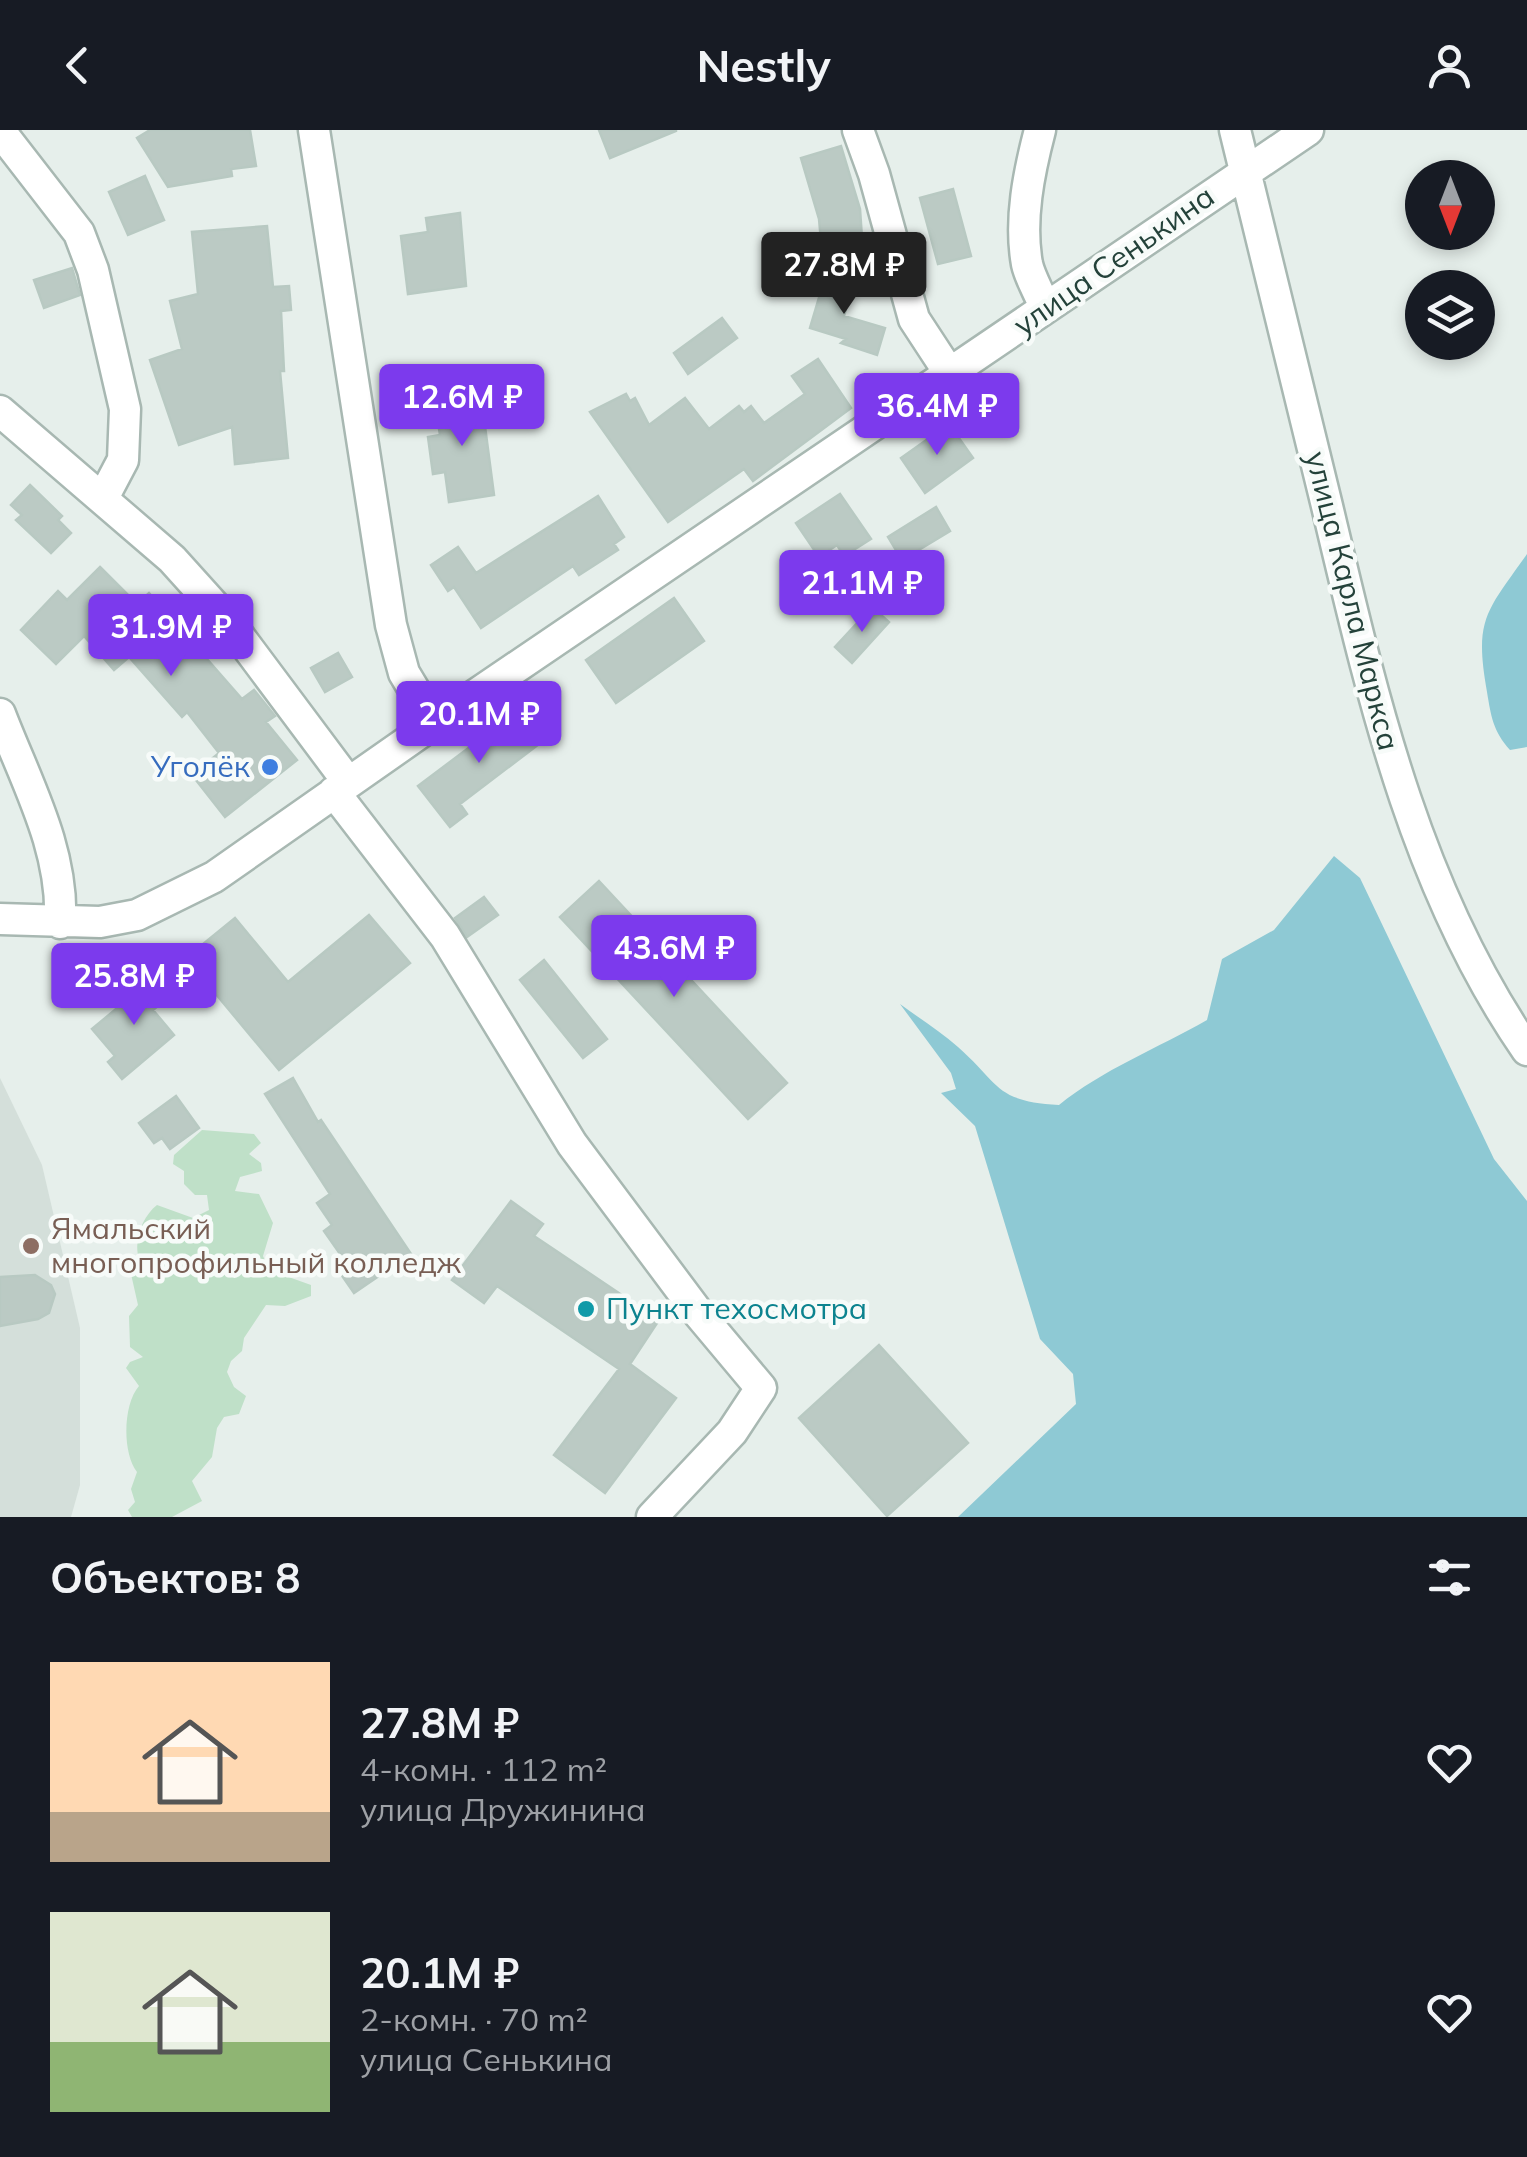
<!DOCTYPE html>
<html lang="ru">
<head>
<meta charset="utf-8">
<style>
	body { margin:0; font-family:Mulish,sans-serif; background:#20242c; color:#f1f3f6; height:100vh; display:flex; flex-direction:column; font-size:38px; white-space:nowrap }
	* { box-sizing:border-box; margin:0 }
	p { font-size:32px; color:#9ea1a6 }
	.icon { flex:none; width:55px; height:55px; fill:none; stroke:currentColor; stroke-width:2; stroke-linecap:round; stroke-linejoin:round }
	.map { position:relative; height:1387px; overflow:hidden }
	.side { display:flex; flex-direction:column; background:#171b24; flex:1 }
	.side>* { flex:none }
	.needle { width:65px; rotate:180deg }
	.buttons { position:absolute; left:1405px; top:30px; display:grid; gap:20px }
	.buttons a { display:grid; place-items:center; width:90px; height:90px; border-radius:50%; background:#171b24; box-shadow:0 5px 15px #0003; font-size:50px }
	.price { position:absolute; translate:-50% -85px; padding:0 22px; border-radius:10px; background:#7c3aed; color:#fff; font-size:32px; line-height:65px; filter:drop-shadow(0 2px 5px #0008) }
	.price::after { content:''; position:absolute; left:50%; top:60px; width:30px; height:22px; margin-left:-15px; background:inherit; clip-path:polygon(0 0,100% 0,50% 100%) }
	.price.on { background:#222; color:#fff }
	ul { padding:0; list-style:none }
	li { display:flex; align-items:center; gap:30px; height:250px; padding:0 50px }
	li span { display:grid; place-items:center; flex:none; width:280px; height:200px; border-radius:0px; color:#555 }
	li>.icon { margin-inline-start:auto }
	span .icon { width:120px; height:120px; fill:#fffc; stroke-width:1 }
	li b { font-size:42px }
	h2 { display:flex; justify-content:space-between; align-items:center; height:120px; padding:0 50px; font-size:42px }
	header { display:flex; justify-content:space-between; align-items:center; height:130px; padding:0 50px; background:#171b24; font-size:45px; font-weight:700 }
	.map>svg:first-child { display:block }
</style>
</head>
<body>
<header><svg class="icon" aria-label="back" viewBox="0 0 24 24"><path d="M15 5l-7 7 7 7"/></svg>Nestly<svg class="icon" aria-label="person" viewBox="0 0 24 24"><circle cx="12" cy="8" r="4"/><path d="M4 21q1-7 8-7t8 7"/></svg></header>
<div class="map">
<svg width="1527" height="1387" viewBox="0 0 1527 1387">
	<rect width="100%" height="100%" fill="#e6efeb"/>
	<!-- built -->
	<path fill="#d4dfda" d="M0 948 42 1035 80 1198V1355L71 1387H0Z"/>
	<!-- green -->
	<path fill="#bfe0c8" d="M202 1000 254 1004 261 1013 249 1024 261 1033 262 1041 240 1047 235 1061 259 1064 273 1093 263 1126 269 1140 311 1155V1166L285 1176 266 1175 244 1208 242 1221 231 1231 227 1242 234 1257 246 1266 239 1284 224 1287 217 1298 212 1327 192 1351 202 1371 172 1387H132L128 1380 135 1372 131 1359 137 1342C122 1323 123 1274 139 1256L126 1238 130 1232 143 1227 130 1217 129 1186 138 1175 131 1144 145 1140C129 1121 140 1088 157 1075L193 1088 209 1080 207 1065H195L184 1054V1041L173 1034 174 1025Z"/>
	<!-- water -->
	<path fill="#8ec9d4" d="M1527 424V617L1510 620C1493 601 1491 586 1487 562 1474 489 1486 482 1527 424Z
		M1334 726 1360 748 1494 1029 1527 1071V1387H958L1076 1274 1073 1244 1040 1209 975 996 941 963 956 959 951 943 900 874C919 888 941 902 958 917 1001 955 994 971 1059 975 1102 940 1158 918 1207 890L1222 829 1274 800Z"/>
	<!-- building -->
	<path fill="#bbcac4" stroke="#b8c9c2" stroke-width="2.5" d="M150 0H250L256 36 231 39 232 46 168 57 137 8Z
		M599 0H676V1L610 28Z
		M841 16 860 79 862 108 821 111 819 89 801 28Z
		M145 46 164 90 128 105 109 62Z
		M953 59 971 126 938 134 920 68Z
		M460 83 466 156 408 164 401 106 428 102 426 88Z
		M267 96 273 157 289 156 291 180 281 181 284 241H280L288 328 235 334 232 297 179 315 150 230 182 219 170 171 198 164 192 102Z
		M72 138 80 165 44 178 34 150Z
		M826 144 854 152 844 186 885 198 877 225 841 213 846 209 810 198Z
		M722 188 737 208 688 244 674 223Z
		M818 229 851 278 753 351 744 339 668 392 590 282 626 264 630 271 635 268 649 295 685 268 709 299 739 276 744 282 751 276 764 293 805 264 792 246Z
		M481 266 494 365 449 372 445 342 433 344 428 307 440 305 435 273Z
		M949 294 973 328 925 363 901 328Z
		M30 355 62 386 58 390 71 403 51 423 16 390 22 385 11 375Z
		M840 364 871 409 844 426 837 415 819 427 796 393Z
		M598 366 624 407 614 414 618 420 579 445 573 436 481 498 454 457 448 461 431 435 458 417 476 443Z
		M936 377 950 401 902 430 888 407Z
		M100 437 137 474 149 463 171 488 187 474 216 506 200 521 242 569 254 560 275 586 266 592 297 630 225 687 192 645 219 623 187 582 182 587 129 527 114 540 84 506 56 534 21 500 58 461 67 470Z
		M674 468 704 511 616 573 586 530Z
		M872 477 889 492 852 533 835 517Z
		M338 523 352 547 325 562 311 538Z
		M519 580 543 611 460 674 467 684 450 697 418 656Z
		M599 751 787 953 748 989 560 787Z
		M484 767 498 785 467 807 455 788Z
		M369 785 410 833 279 940 186 828 235 788 288 852Z
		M544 830 607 909 583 928 520 850Z
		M142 845 164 871 153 880 174 905 122 949 108 932 115 926 92 899 128 869 122 862Z
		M293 948 318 992 321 990 411 1124 354 1163 336 1137 345 1131 324 1101 332 1095 317 1073 330 1064 265 964Z
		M176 966 199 998 170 1019 162 1008 154 1013 139 993Z
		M511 1071 543 1094 534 1106 659 1190 630 1234 676 1268 605 1363 554 1325 619 1239 497 1156 484 1173 452 1150Z
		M35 1145 51 1155 55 1164 49 1183 38 1189 0 1196V1147Z
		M879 1215 968 1313 887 1386 799 1288Z"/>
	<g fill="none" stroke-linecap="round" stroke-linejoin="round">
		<defs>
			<path id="minor" d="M314 0 391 495 404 543 434 593
				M858 0 874 44 914 189 950 244
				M1040 0C1029 42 1019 90 1027 134 1030 148 1040 164 1045 178
				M1235 0C1266 125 1297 250 1327 376 1372 565 1415 758 1527 920
				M0 1 79 103 93 140 125 279 123 330 103 368
				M0 281 172 429 227 490 348 652
				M0 584C26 652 64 719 60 793
				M334 662 445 806 572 1014 699 1184 761 1258 732 1302 652 1387
				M0 789 100 792 137 785 214 747 434 593 1308 0"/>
		</defs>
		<!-- minor casing -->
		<use href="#minor" stroke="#a8b8b2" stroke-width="35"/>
		<!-- minor -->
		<use href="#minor" stroke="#fff" stroke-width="30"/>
	</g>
	<!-- markers -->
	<circle fill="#3f7fe0" stroke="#f7fbf9" stroke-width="4" cx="270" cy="637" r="10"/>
	<circle fill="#8d6e63" stroke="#f7fbf9" stroke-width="4" cx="31" cy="1116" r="10"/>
	<circle fill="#0f9aa8" stroke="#f7fbf9" stroke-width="4" cx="586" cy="1179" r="10"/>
	<g text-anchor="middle" stroke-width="9" stroke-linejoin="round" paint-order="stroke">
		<!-- street labels -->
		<g font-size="30" fill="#24423a" stroke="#f7fbf9">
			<text transform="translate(1114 131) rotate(-35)" y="10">улица Сенькина</text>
			<text transform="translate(1352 471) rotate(76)" y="10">улица Карла Маркса</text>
		</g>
		<!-- shop labels -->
		<g font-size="30" fill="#366cbe" stroke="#f7fbf9" text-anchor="end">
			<text x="250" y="647">Уголёк</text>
		</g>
		<!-- education labels -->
		<g font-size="30" fill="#785e54" stroke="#f7fbf9" text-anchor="start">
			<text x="51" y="1109">Ямальский<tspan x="51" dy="34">многопрофильный колледж</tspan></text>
		</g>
		<!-- culture labels -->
		<g font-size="30" fill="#0d838f" stroke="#f7fbf9" text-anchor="start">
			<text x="606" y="1189">Пункт техосмотра</text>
		</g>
	</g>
</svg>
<div class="buttons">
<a><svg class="needle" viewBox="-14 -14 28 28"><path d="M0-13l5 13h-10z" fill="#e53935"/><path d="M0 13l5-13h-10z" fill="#9ea1a6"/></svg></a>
<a><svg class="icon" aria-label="layers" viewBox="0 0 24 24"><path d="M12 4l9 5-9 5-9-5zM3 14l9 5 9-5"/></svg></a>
</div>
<b class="price on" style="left:844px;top:187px">27.8M ₽</b>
<b class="price" style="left:462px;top:319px">12.6M ₽</b>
<b class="price" style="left:937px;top:328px">36.4M ₽</b>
<b class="price" style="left:862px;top:505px">21.1M ₽</b>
<b class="price" style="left:171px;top:549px">31.9M ₽</b>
<b class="price" style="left:479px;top:636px">20.1M ₽</b>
<b class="price" style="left:674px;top:870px">43.6M ₽</b>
<b class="price" style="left:134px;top:898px">25.8M ₽</b>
</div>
<section class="side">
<h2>Объектов: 8<svg class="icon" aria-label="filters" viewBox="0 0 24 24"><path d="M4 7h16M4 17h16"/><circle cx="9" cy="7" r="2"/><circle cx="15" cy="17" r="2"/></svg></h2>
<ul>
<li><span style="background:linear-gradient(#ffd9b3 75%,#b9a48a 0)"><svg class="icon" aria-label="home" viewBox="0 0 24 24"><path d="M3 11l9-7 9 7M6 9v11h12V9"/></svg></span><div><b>27.8M ₽</b><p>4-комн. · 112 m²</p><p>улица Дружинина</p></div><svg class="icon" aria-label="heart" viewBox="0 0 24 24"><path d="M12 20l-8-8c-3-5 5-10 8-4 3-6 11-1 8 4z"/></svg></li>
<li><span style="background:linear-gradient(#dfe7d0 65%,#8fb573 0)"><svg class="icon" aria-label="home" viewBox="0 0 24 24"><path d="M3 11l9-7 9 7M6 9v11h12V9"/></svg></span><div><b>20.1M ₽</b><p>2-комн. · 70 m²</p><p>улица Сенькина</p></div><svg class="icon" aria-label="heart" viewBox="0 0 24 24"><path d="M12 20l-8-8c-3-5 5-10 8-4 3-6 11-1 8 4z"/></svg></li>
</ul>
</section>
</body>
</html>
